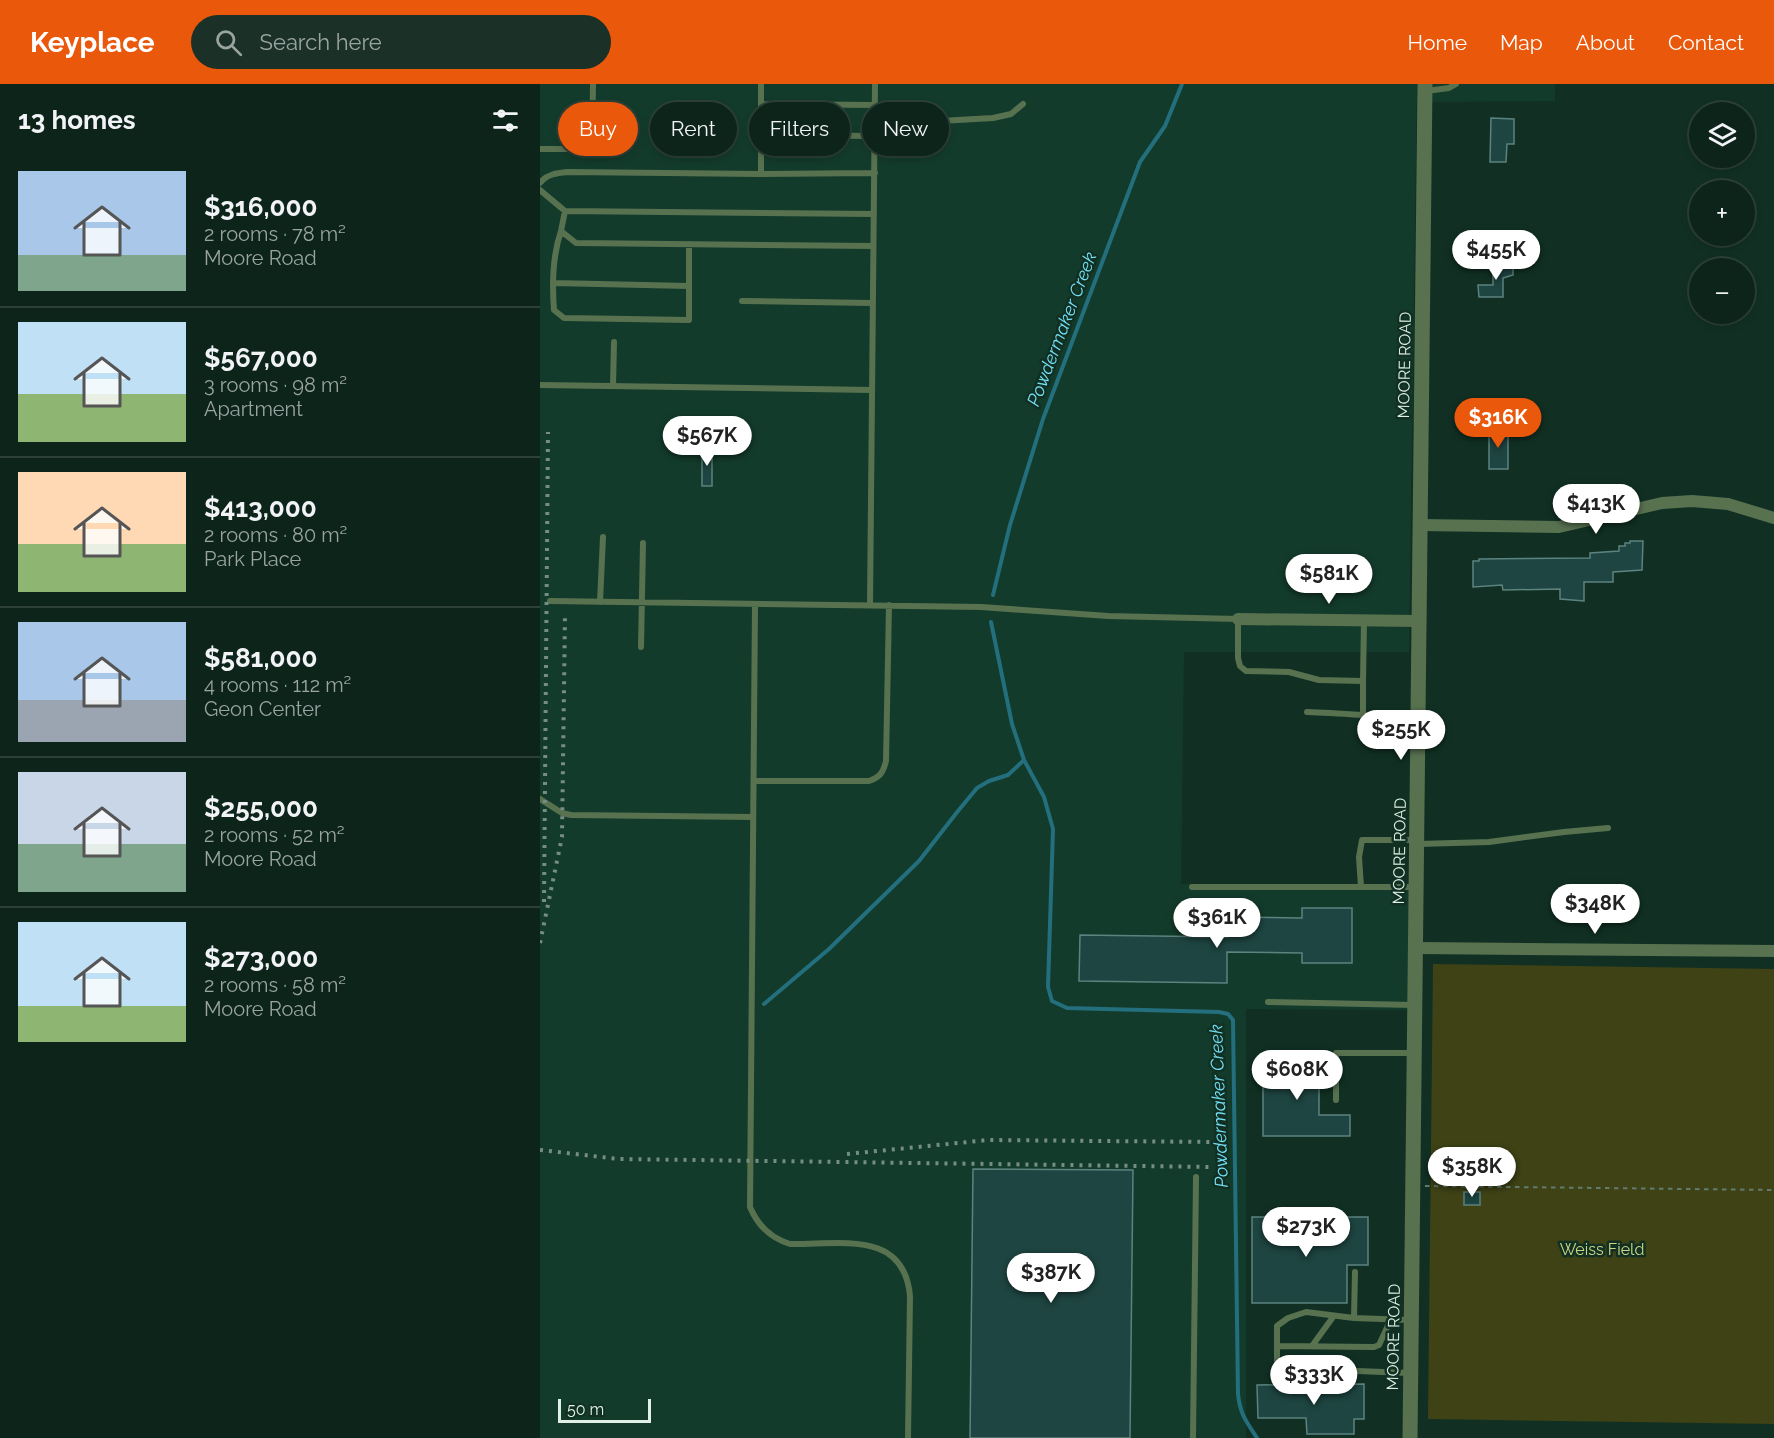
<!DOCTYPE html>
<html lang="en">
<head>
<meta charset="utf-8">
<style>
	body { margin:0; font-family:Raleway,sans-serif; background:#1b3027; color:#f1f3f6; height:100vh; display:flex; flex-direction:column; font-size:22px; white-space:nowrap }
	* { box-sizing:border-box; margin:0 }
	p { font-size:20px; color:#9aa4a2 }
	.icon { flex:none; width:33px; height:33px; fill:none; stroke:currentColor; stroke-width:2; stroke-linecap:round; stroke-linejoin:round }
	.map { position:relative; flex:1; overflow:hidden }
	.sheet { display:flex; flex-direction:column; background:#0d241a; width:540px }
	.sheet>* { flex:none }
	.top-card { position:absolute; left:18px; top:18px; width:570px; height:54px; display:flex; gap:12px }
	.tools { position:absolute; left:1149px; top:18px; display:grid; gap:12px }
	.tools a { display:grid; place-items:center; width:66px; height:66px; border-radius:50%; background:#0d241a; box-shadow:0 3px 9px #0003,0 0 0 2px #2d4139; font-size:30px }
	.scale { position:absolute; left:18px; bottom:15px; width:93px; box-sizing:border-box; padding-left:6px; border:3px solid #dff1e7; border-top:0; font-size:16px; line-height:21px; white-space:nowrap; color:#dff1e7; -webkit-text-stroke:4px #113023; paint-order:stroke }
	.price { position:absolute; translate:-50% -51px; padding:0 14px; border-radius:21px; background:#fff; color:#222; font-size:20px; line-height:39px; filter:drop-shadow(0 2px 3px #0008) }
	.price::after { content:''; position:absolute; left:50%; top:36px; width:18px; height:14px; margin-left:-9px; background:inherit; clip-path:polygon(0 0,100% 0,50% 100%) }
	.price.selected { background:#ea580c; color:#fff }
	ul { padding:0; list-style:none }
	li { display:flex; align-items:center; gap:18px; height:150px; padding:0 18px }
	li+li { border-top:2px solid #2d4139 }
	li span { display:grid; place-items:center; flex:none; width:168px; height:120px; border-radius:0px; color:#555 }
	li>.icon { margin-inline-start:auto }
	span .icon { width:72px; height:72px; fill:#fffc; stroke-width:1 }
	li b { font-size:26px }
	h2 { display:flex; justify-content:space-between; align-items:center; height:72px; padding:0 18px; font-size:26px }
	.pill { padding:0 21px; border-radius:27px; background:#0d241a; box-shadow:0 3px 9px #0003,0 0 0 2px #2d4139; font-size:21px; line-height:54px }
	.pill.selected { background:#ea580c; color:#fff }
	header { display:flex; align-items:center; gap:36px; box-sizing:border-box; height:84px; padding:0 30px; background:#ea580c; color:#fff }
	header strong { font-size:28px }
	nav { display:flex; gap:33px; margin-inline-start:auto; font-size:21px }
	.search { width:420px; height:54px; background:#1b3027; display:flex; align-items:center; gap:15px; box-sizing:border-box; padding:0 21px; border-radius:33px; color:#9aa4a2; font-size:22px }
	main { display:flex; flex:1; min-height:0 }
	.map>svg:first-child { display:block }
</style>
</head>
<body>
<header>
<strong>Keyplace</strong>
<div class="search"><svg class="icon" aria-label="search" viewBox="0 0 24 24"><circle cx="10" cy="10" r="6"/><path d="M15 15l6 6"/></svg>Search here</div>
<nav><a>Home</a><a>Map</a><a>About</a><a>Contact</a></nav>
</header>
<main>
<section class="sheet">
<h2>13 homes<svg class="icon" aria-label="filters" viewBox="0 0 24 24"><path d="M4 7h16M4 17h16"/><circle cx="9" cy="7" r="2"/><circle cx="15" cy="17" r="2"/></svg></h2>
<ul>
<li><span style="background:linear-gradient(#a9c7e8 70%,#7fa58c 0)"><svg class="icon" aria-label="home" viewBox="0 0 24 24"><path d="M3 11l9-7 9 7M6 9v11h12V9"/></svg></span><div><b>$316,000</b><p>2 rooms · 78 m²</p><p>Moore Road</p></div></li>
<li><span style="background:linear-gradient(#bfe0f5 60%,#8fb573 0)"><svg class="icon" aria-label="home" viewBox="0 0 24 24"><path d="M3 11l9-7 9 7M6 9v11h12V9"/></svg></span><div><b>$567,000</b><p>3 rooms · 98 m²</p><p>Apartment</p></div></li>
<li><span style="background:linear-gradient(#ffd9b3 60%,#8fb573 0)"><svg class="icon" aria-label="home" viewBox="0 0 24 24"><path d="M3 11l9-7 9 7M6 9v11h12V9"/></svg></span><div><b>$413,000</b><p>2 rooms · 80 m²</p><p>Park Place</p></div></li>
<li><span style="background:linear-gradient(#a9c7e8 65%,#9aa5b1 0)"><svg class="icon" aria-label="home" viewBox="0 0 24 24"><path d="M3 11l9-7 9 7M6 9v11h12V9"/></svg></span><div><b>$581,000</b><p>4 rooms · 112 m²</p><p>Geon Center</p></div></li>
<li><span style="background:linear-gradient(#c9d6e8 60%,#7fa58c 0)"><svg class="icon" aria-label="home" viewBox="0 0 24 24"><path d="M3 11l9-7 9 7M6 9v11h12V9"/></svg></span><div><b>$255,000</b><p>2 rooms · 52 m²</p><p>Moore Road</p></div></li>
<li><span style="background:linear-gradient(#bfe0f5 70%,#8fb573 0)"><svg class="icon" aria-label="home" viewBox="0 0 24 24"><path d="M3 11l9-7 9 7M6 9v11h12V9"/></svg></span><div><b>$273,000</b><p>2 rooms · 58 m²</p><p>Moore Road</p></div></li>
</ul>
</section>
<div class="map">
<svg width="1234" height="1354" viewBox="0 0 1234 1354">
	<rect width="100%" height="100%" fill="#113023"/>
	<!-- built -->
	<path fill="#133b2b" d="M0 0H877L869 568H644L641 800 870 803 868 926 706 925V1354H0Z
		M892 0H1015V17L892 18Z"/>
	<!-- green -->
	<path fill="#3e4215" d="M893 880 1234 885V1340L888 1335Z"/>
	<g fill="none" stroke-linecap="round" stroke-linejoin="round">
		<!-- stream -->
		<path stroke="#246f7d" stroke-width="4" d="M453 511 470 441 503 335 600 78 625 42 642 0
			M451 538 472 640 484 676 504 713 513 745 508 903 512 917 527 924 679 928 688 930 693 936 698 1310C700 1330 706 1337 717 1354
			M224 920 289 865 379 777 418 727 437 704 449 697 468 691 484 676"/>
	</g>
	<!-- building -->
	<path fill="#1e4541" stroke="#5c837f" stroke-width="1.5" d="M951 34 974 35V60H967L966 78H950Z
		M953 179H967V182H973V191L963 194V213H939L938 201H953Z
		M949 345H968V385H949Z
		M162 364H172V402H162Z
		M1090 457H1103L1102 486 1073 488V498H1044V517L1020 515V505L963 506 962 501 933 503V477H939V475L1050 474V469L1079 467V462H1085V459H1090Z
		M762 824H812V879H762V869L687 868V899L539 897 540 851 687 853V833L762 834Z
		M723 975 779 976V1031H810V1052H723Z
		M433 1085 593 1086 590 1354H430Z
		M924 1108H940V1121H924Z
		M712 1133H828V1181H807V1219H712Z
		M824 1300V1335H814V1350H767L766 1334H718L717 1301Z"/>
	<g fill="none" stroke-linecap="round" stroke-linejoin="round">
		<!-- path -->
		<path stroke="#627b70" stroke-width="2" stroke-dasharray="4.5 4.5" stroke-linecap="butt" d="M885 1102 1234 1106"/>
		<!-- service -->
		<path stroke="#587250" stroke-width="6" d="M221 0V90L335 89
			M886 7 909 4 916 0
			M221 20 335 21
			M335 36 400 37 453 34 471 30 483 20
			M221 51 335 52
			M0 65H60
			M52 65 53 0
			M0 99C7 90 17 89 28 88L221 90
			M0 106 25 127
			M21 147C12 173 12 200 14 226L24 234 149 236V160
			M333 162 36 159 21 147 25 127 334 130
			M13 199 149 202
			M202 217 332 219
			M0 301 332 306
			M73 302 74 258
			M10 517 441 523 568 532 698 535V574L700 582 706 587 749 588 779 596 823 597 824 537
			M60 518 63 453
			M215 521 210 1123C218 1142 230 1154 250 1160 299 1161 364 1145 370 1212L368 1354
			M330 521 335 0
			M101 563 103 459
			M767 628C804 629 841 633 878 634
			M823 631V597
			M214 697H329C340 693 343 689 346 677L349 521
			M0 715 22 729 31 731 213 733
			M878 760 949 758 1024 748 1068 744
			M652 803H876
			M821 803 819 773 822 756H877
			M728 918 874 921
			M796 1016V969H874
			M814 1234 815 1188
			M851 1235 839 1261 834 1263 737 1262V1242L748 1234 766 1228 814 1234 869 1236
			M737 1262V1277L740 1284 869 1289
			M772 1262 793 1233
			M653 1354 656 1093"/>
		<!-- minor -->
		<path stroke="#587250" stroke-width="12" d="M880 441 1019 443 1122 419 1152 417 1188 420 1234 434
			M698 535 879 537
			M876 864 1234 867"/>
		<!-- tertiary -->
		<path stroke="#587250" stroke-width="15" d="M870 1354 885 0"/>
		<!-- rail -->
		<path stroke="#758d82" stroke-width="4" stroke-dasharray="3 6" stroke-linecap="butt" d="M4 818 8 348
			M0 859 22 753 25 530
			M0 1066 79 1075 674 1083
			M307 1070 448 1056 676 1058"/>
	</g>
	<g text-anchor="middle" stroke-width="5" stroke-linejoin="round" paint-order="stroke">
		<!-- street labels -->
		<g font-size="16" fill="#dff1e7" stroke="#113023">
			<text transform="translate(864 281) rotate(-89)" y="6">MOORE ROAD</text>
			<text transform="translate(859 767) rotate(-89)" y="6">MOORE ROAD</text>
			<text transform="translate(853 1253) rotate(-89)" y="6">MOORE ROAD</text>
		</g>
		<!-- park labels -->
		<g font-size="16" fill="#cdd685" stroke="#113023">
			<text x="1062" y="1171">Weiss Field</text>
		</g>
		<!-- water labels -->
		<g font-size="18" font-style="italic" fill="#74e1f6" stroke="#113023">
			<text transform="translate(522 245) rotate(-69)" y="6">Powdermaker Creek</text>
			<text transform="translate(679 1022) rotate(-92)" y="6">Powdermaker Creek</text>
		</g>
	</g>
</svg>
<div class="tools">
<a><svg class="icon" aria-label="layers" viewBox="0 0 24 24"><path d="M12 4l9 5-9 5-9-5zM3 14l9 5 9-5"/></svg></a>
<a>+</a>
<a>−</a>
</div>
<div class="scale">50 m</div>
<b class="price" style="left:956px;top:197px">$455K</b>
<b class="price selected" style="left:958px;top:365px">$316K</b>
<b class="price" style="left:167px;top:383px">$567K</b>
<b class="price" style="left:1056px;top:451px">$413K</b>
<b class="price" style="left:789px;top:521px">$581K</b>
<b class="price" style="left:861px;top:677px">$255K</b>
<b class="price" style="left:1055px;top:851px">$348K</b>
<b class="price" style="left:677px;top:865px">$361K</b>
<b class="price" style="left:757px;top:1017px">$608K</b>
<b class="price" style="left:932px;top:1114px">$358K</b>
<b class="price" style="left:766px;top:1174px">$273K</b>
<b class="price" style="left:511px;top:1220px">$387K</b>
<b class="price" style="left:774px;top:1322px">$333K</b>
<div class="top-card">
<a class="pill selected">Buy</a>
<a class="pill">Rent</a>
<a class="pill">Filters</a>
<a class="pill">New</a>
</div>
</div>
</main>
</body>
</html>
